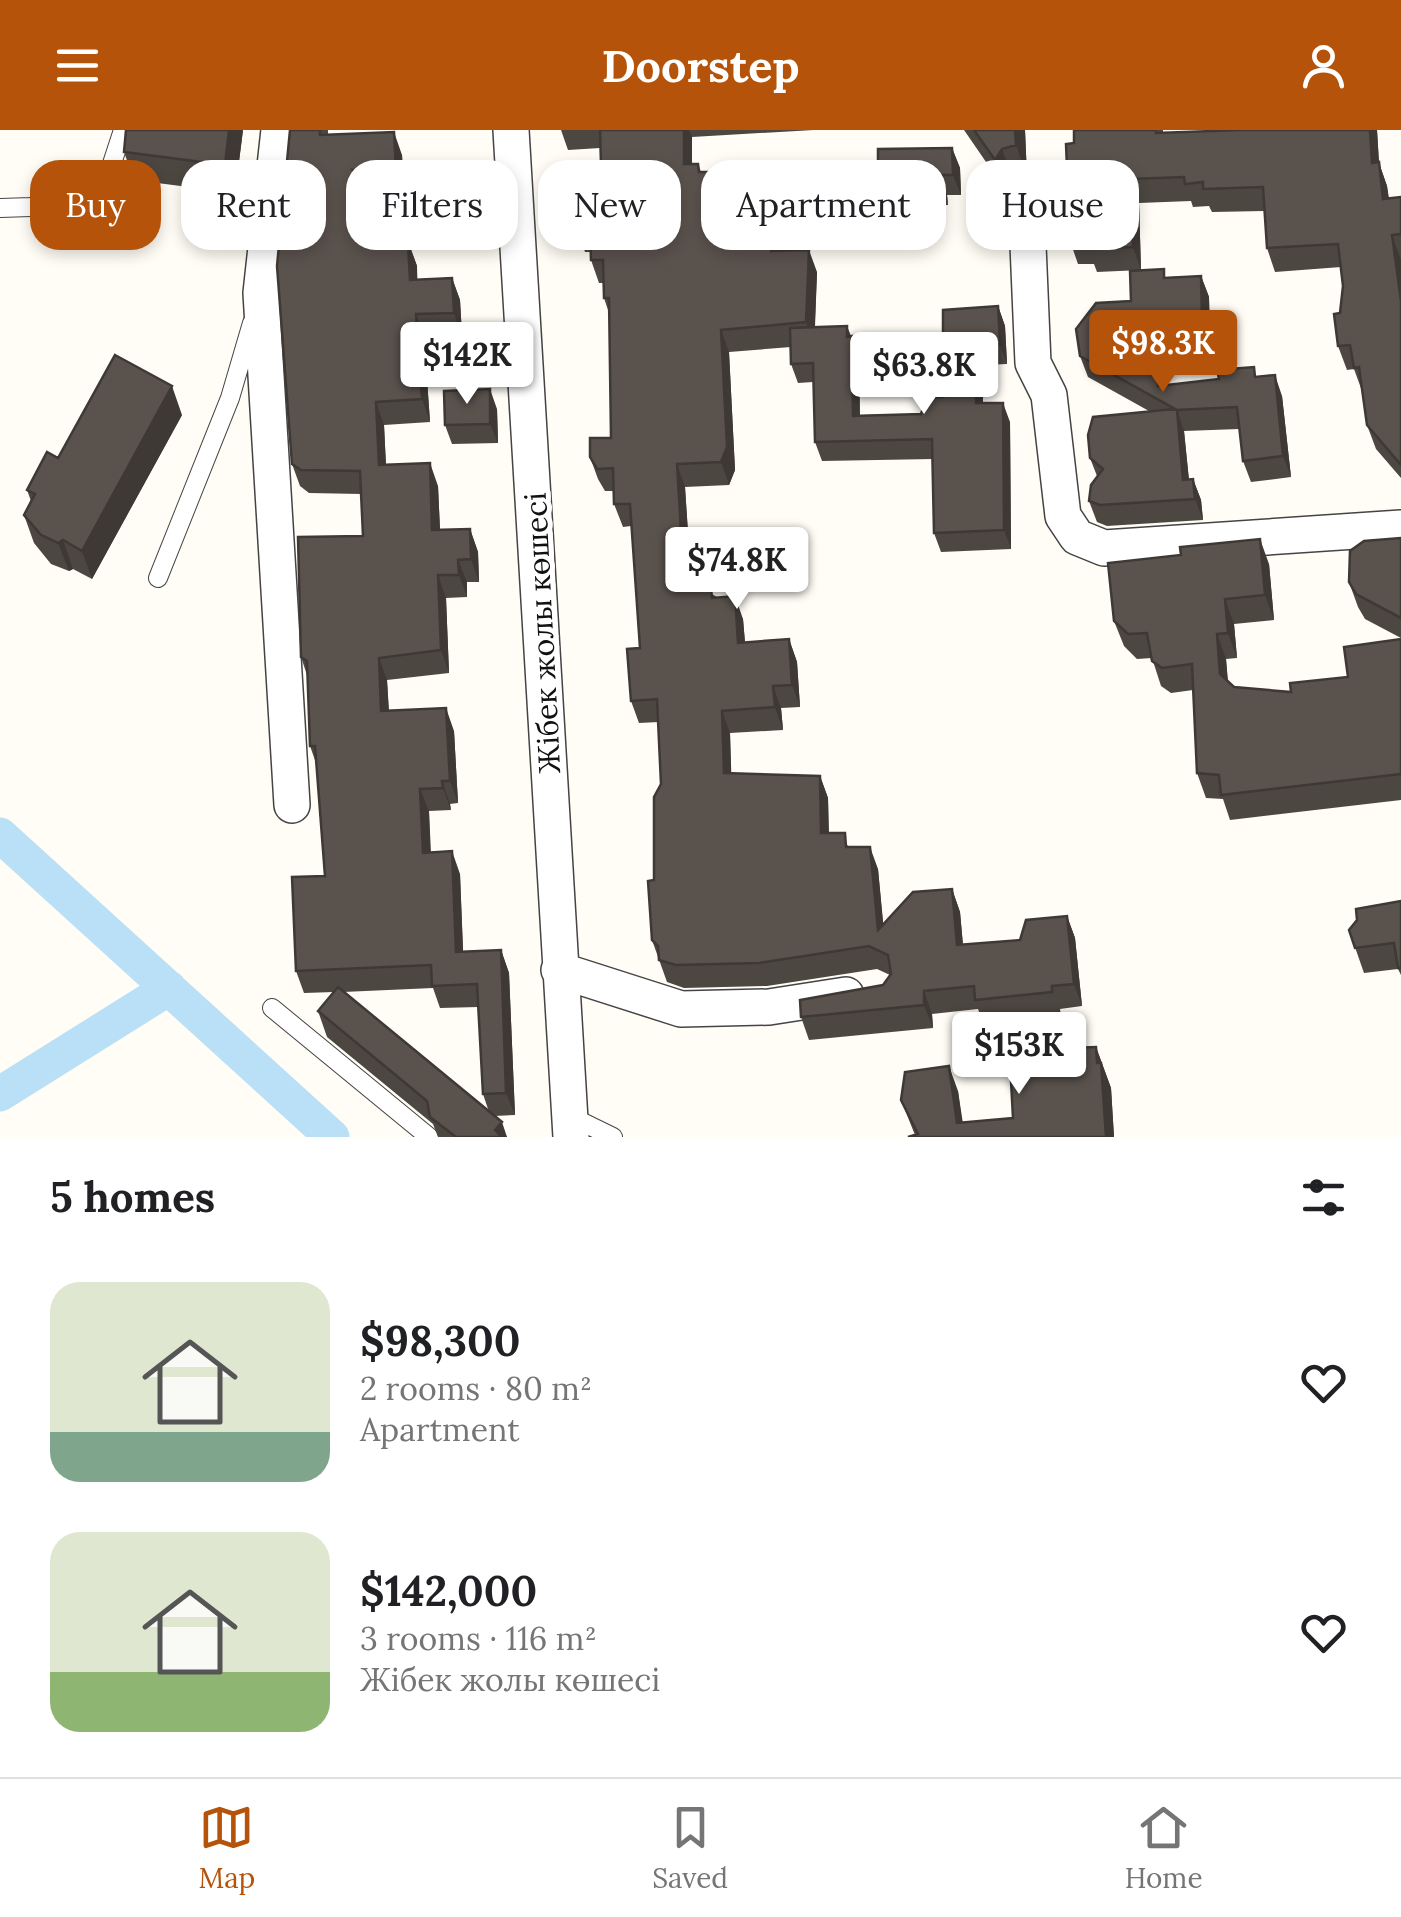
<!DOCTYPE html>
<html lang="en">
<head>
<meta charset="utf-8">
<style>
	body { margin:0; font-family:Lora,serif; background:#f6f6f6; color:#202124; height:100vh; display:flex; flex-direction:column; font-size:38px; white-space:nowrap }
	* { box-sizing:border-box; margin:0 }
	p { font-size:32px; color:#757577 }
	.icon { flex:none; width:55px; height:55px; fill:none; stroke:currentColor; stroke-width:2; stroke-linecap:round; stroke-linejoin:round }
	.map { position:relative; height:1007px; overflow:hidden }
	.sheet { display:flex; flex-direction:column; background:#fff; flex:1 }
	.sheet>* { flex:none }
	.hud { position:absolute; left:30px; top:30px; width:1342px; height:90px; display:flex; gap:20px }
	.price { position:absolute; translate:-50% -85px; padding:0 22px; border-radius:10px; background:#fff; color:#222; font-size:32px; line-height:65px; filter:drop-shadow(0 2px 5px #0008) }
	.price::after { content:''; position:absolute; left:50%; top:60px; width:30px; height:22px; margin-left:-15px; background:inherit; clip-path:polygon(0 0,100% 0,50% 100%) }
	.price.current { background:#b45309; color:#fff }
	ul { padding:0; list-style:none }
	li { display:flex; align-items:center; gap:30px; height:250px; padding:0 50px }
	li span { display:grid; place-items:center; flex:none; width:280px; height:200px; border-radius:30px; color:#555 }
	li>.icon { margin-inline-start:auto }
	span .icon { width:120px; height:120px; fill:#fffc; stroke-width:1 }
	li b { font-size:42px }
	h2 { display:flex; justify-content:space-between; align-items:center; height:120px; padding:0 50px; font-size:42px }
	.chip { padding:0 35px; border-radius:30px; background:#fff; box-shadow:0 5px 15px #0003; font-size:35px; line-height:90px }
	.chip.current { background:#b45309; color:#fff }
	header { display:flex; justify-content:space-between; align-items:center; height:130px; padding:0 50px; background:#b45309; color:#fff; font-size:45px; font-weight:800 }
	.tab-bar { display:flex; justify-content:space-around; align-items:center; height:140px; border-top:2px solid #e0e0e0; background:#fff; font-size:28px; color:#757577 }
	.tab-bar a { display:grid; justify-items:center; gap:5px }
	.tab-bar .current { color:#b45309 }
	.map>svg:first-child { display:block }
</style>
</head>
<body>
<header><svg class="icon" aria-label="menu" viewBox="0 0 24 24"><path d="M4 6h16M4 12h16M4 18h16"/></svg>Doorstep<svg class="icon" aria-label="person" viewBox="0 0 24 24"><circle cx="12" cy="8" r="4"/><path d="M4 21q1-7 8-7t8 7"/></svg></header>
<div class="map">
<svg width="1401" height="1007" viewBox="0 0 1401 1007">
	<rect width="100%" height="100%" fill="#fffdf5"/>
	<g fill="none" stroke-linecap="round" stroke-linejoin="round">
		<!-- canal -->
		<path stroke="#b9e0f7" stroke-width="35" d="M0 705 332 1007
			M0 964 169 858"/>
		<defs>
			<path id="lane" d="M0 78 31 77 104 58 123 0
				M158 448 230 268 252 193
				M272 878 429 1007
				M570 986 613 1007"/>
			<path id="street" d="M279 0 261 163 292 675
				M511 0 571 1007
				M1026 68 1033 233 1049 265 1063 386 1077 407 1104 418 1401 398
				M559 840 681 879 769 877 846 865"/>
		</defs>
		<!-- lane casing -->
		<use href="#lane" stroke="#444" stroke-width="20"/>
		<!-- street casing -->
		<use href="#street" stroke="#444" stroke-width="38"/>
		<!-- lane -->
		<use href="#lane" stroke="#fff" stroke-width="18"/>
		<!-- street -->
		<use href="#street" stroke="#fff" stroke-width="35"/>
	</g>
	<!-- wall -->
	<path fill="#4d4742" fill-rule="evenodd" d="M243 0 235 63 134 50 124 22Z
		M290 0H328V5L402 25 404 61 379 62 400 80 408 102 409 114 417 136V150L452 148 460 170 462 205 424 207 430 292 384 295 386 335 438 356 440 400 470 399 478 422 479 452H467V467L446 468 449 543 387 550 389 581 454 601 458 673 450 674 451 680 429 681 430 722 460 744 463 822 501 820 509 843 515 985 494 986 507 1007H438L433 994 327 907 318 881 334 862 304 863 296 841 325 746 316 633 310 616 307 545 301 527 363 406 361 364 309 363 300 356 292 334ZM433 858 440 878 478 877 483 964 489 982 343 862Z
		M561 0H814L692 7V34H698L701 42H752L755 50H770L779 72V121L817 142 815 197 851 207 859 226 860 285 921 284 943 267 998 176 1005 196 1007 234 983 235V273L1010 292 1011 419 941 422 934 403 933 329 822 331 815 312 813 252 798 253 791 234V217L729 222 735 340 729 355 685 357 691 452 717 467 743 489 745 513 789 509 797 532 800 577 781 578 783 600 730 603 731 643 820 646 828 668 829 703 850 717 878 739 883 794 952 759 960 782 963 815 1020 810 1067 786 1075 808 1082 876 1060 879 1061 885 983 893 978 879 932 884 933 898 809 910 801 887 883 855 890 845 877 839 767 856 684 858 667 852 652 810 654 750 661 654 659 592 639 593 631 571 640 518 631 396 623 397 614 374V361H605L598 349 590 327 611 308 609 183 604 168V153H599L591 130V122H585L577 100 602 69 600 18 568 20Z
		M964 0H1025L1027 47 1014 51 1006 61Z
		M1074 0H1163V3L1241 0H1377L1379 33 1387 56 1389 68 1401 67V348L1376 319 1367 295 1362 261 1354 239 1347 240 1338 216 1343 156 1341 137 1275 142 1267 118 1264 81 1212 82 1209 76 1193 77 1191 71 1139 73 1141 140 1097 142 1094 134H1078L1070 111Z
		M952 18 960 38 961 65H947L948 75 907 76 905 69H886L878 50Z
		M1201 146 1209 167 1210 210 1162 212 1164 255 1257 247 1282 266 1291 347 1251 352 1243 331 1239 299 1184 301 1189 350 1193 349 1201 370 1203 390 1107 396 1097 392 1089 371 1097 346 1090 328 1149 281 1088 247 1080 226 1131 171 1167 147Z
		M497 279 498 313 452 314 445 295Z
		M182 285 92 449 73 439 69 441 51 434 34 413 24 385 31 371 27 360 58 328Z
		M1401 408V508L1365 489 1358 477 1349 452Z
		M1269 434 1274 490 1234 494 1237 528 1226 529 1228 551 1234 557 1291 562 1348 547 1401 509V670L1230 690 1223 669 1206 668 1197 643 1193 560 1171 563 1161 556 1152 528 1137 529 1124 516 1114 491Z
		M1401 771V845L1398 839 1364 843 1349 800Z
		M1068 910 1071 918 1096 917 1111 958 1114 1007H908L915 1005 901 970 958 961 962 992 1013 988Z"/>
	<!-- shaded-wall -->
	<path fill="#3f3936" d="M229 0H243L235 63 225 35Z
		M684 0H689L692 7V57L684 34Z
		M1015 0H1025L1027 47 1016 15Z
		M1370 0H1377L1379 33 1387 56 1391 92 1372 33Z
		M394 2 402 25 404 61 396 39Z
		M952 18 960 38 961 65 953 45Z
		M1002 19 1014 51 1006 61 995 30Z
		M940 45 947 65 948 75 941 56Z
		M1130 49 1139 73 1141 140 1133 117Z
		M770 50 779 72 780 143 771 121Z
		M400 80 408 102 409 114 417 136 418 173 410 150 401 114Z
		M1392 105 1401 130V171Z
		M809 120 817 142 814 214 806 192Z
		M1201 146 1209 167 1210 210 1202 188Z
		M452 148 460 170 462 205 454 183Z
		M998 176 1005 196 1007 234 1000 214Z
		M416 184 424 207 430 292 422 269Z
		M1154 191 1162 212 1166 273 1158 256Z
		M847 196 859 226 860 305 853 286Z
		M721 200 729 222 735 340 729 355 721 332Z
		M976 216 983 235V292L976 273Z
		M1275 245 1282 266 1291 347 1283 326Z
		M172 256 182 285 92 449 82 421Z
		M490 259 497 279 498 313 490 294Z
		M376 272 384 295 387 358 379 335Z
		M1003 273 1010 292 1011 419 1004 400Z
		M1177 280 1184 301 1191 371 1183 350Z
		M430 333 438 356 441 422 432 400Z
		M677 334 685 357 693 475 684 452Z
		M1193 349 1201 370 1203 390 1195 369Z
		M470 399 478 422 479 452 471 429Z
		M1260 409 1269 434 1274 490 1265 465Z
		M63 410 73 439 69 441 58 413Z
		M458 430 467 452V467L459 445Z
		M438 445 446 468 449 543 441 520Z
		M735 466 743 489 747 536 738 513Z
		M1225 469 1234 494 1237 528 1228 503Z
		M1217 504 1226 529 1229 569 1220 544Z
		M789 509 797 532 800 577 792 555Z
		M379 528 387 550 390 604 381 581Z
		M773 556 781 578 783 600 775 577Z
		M446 578 454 601 458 673 450 651Z
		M722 581 730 603 732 665 724 643Z
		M820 646 828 668 829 726 821 703Z
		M442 651 450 674 451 680 443 658Z
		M420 659 429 681 432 745 423 723Z
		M870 717 878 739 886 822 878 800Z
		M452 721 460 744 464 844 456 822Z
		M952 759 960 782 965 838 957 815Z
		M1067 786 1075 808 1082 876 1074 854Z
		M501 820 509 843 515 985 506 963Z
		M924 861 932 884 933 898 924 875Z
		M1096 917 1111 958 1114 1007H1106Z
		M949 936 958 961 965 1007 957 993Z
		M502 992 507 1007H498L495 1000Z"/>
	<!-- building -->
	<path fill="#5a524d" stroke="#3f3936" stroke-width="2.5" d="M126 0H229L225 35 124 22Z
		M290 0H320V5L394 2 396 39 353 40 400 80 401 114H408L410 150 452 148 454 183 416 184 422 269 376 272 379 335 430 333 432 400 470 399 471 429 458 430 459 445H438L441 520 379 528 381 581 446 578 450 651H442L443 658 420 659 423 723 452 721 456 822 501 820 506 963 483 964 477 854 432 856 431 835 296 841 292 747 325 746 315 616H310L307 531 301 527 298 407 363 406 360 341 301 340 292 334 277 136Z
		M600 0H684V34H698L699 42H752V50H770L771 121 809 120 806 192 721 200 727 317 721 332 677 334 684 452 710 450 712 468 735 466 738 513 789 509 792 555 773 556 775 577 722 581 724 643 820 646 821 703H845L846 717H870L878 800 913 762 952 759 957 815 1020 810 1026 790 1067 786 1074 854 1052 856V862L975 870 974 856 924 861V875L801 887 800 870 883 855 891 844 888 825 869 816 759 833 676 835 659 830 658 816 652 810 648 751 654 750V667L661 654 657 569 631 571 627 519 640 518 630 374H614L613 338 597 339 590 327V308H611L609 168H604L603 130H591L590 99 577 100 576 70 602 69Z
		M974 0H1015L1016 15 1002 19 995 30Z
		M1074 0H1155L1156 3 1241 0H1370L1372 33 1379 32 1383 69 1401 67V104L1392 105 1401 171V335L1367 295 1359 237 1354 238 1350 215 1338 216 1334 184 1340 183 1343 156 1338 114 1267 118 1263 57 1203 59V52L1185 54 1184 47 1130 49 1133 117 1088 119V110L1070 111 1066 14 1074 13Z
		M952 18 953 45H940L941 56 900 57V50H878V19Z
		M1164 139V148L1201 146 1202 188 1154 191 1158 256 1219 249 1217 240 1254 237 1255 247 1275 245 1283 326 1243 331 1237 277 1177 280 1183 350 1193 349 1195 369 1100 375 1089 371 1091 355 1103 339 1090 328 1088 305 1093 287 1175 279 1080 226 1076 199 1096 173 1131 171 1130 141Z
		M998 176 1000 214 976 216V273H1003L1004 400 934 403 932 309 815 312 813 233 791 234 790 198 847 196V207L852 206 853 286 921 284 927 267H943V180Z
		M115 225 172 256 82 421 63 410 58 413 41 405 24 385 35 364 27 360 47 322 58 328Z
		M490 259V294L445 295 444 261Z
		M1401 408V488L1356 464 1349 452 1350 421 1364 411Z
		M1260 409 1265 465 1225 469 1228 503 1217 504 1220 544 1234 557 1291 562 1290 553 1348 547 1344 517 1401 509V644L1221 665 1219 645 1197 643 1192 534 1162 538 1152 531 1147 503 1128 504 1114 491 1108 433 1181 425 1180 417Z
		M1401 771V838H1398L1394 813 1355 818 1349 800 1357 790 1356 779Z
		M338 857 502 992 495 1000 502 1007H456L430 987 427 971 318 881Z
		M1068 910 1069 918 1096 917 1097 933H1101L1106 1007H908L918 1004 901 970 905 942 949 936 957 993 1013 988 1009 914Z"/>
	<g text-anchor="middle" stroke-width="10" stroke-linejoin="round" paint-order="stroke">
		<!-- street labels -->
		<g font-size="30" fill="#111" stroke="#fff">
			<text transform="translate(543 503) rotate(-93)" y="10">Жібек жолы көшесі</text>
		</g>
	</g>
</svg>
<b class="price current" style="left:1163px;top:265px">$98.3K</b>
<b class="price" style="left:467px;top:277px">$142K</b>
<b class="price" style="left:924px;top:287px">$63.8K</b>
<b class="price" style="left:737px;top:482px">$74.8K</b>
<b class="price" style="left:1019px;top:967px">$153K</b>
<div class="hud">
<a class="chip current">Buy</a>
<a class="chip">Rent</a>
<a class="chip">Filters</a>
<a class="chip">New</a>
<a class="chip">Apartment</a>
<a class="chip">House</a>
</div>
</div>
<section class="sheet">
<h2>5 homes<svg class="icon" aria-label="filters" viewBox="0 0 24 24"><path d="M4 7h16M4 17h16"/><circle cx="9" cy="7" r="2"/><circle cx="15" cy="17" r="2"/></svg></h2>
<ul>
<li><span style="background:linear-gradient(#dfe7d0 75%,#7fa58c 0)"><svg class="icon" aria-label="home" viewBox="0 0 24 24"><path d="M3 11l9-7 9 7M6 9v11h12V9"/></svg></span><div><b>$98,300</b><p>2 rooms · 80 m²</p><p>Apartment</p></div><svg class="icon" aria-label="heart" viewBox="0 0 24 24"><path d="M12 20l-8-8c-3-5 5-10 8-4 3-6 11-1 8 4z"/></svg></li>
<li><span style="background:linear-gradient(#dfe7d0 70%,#8fb573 0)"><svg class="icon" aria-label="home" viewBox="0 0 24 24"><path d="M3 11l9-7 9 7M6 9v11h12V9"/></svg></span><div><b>$142,000</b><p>3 rooms · 116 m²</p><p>Жібек жолы көшесі</p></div><svg class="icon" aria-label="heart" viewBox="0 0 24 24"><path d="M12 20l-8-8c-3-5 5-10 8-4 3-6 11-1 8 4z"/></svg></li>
</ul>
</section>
<nav class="tab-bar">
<a class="current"><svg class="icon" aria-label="map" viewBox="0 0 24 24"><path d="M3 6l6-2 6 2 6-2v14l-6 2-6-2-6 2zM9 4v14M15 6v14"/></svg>Map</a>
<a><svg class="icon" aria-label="saved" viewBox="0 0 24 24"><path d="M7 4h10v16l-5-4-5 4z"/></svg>Saved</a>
<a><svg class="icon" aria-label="home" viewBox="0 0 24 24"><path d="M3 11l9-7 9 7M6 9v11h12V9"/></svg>Home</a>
</nav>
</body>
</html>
